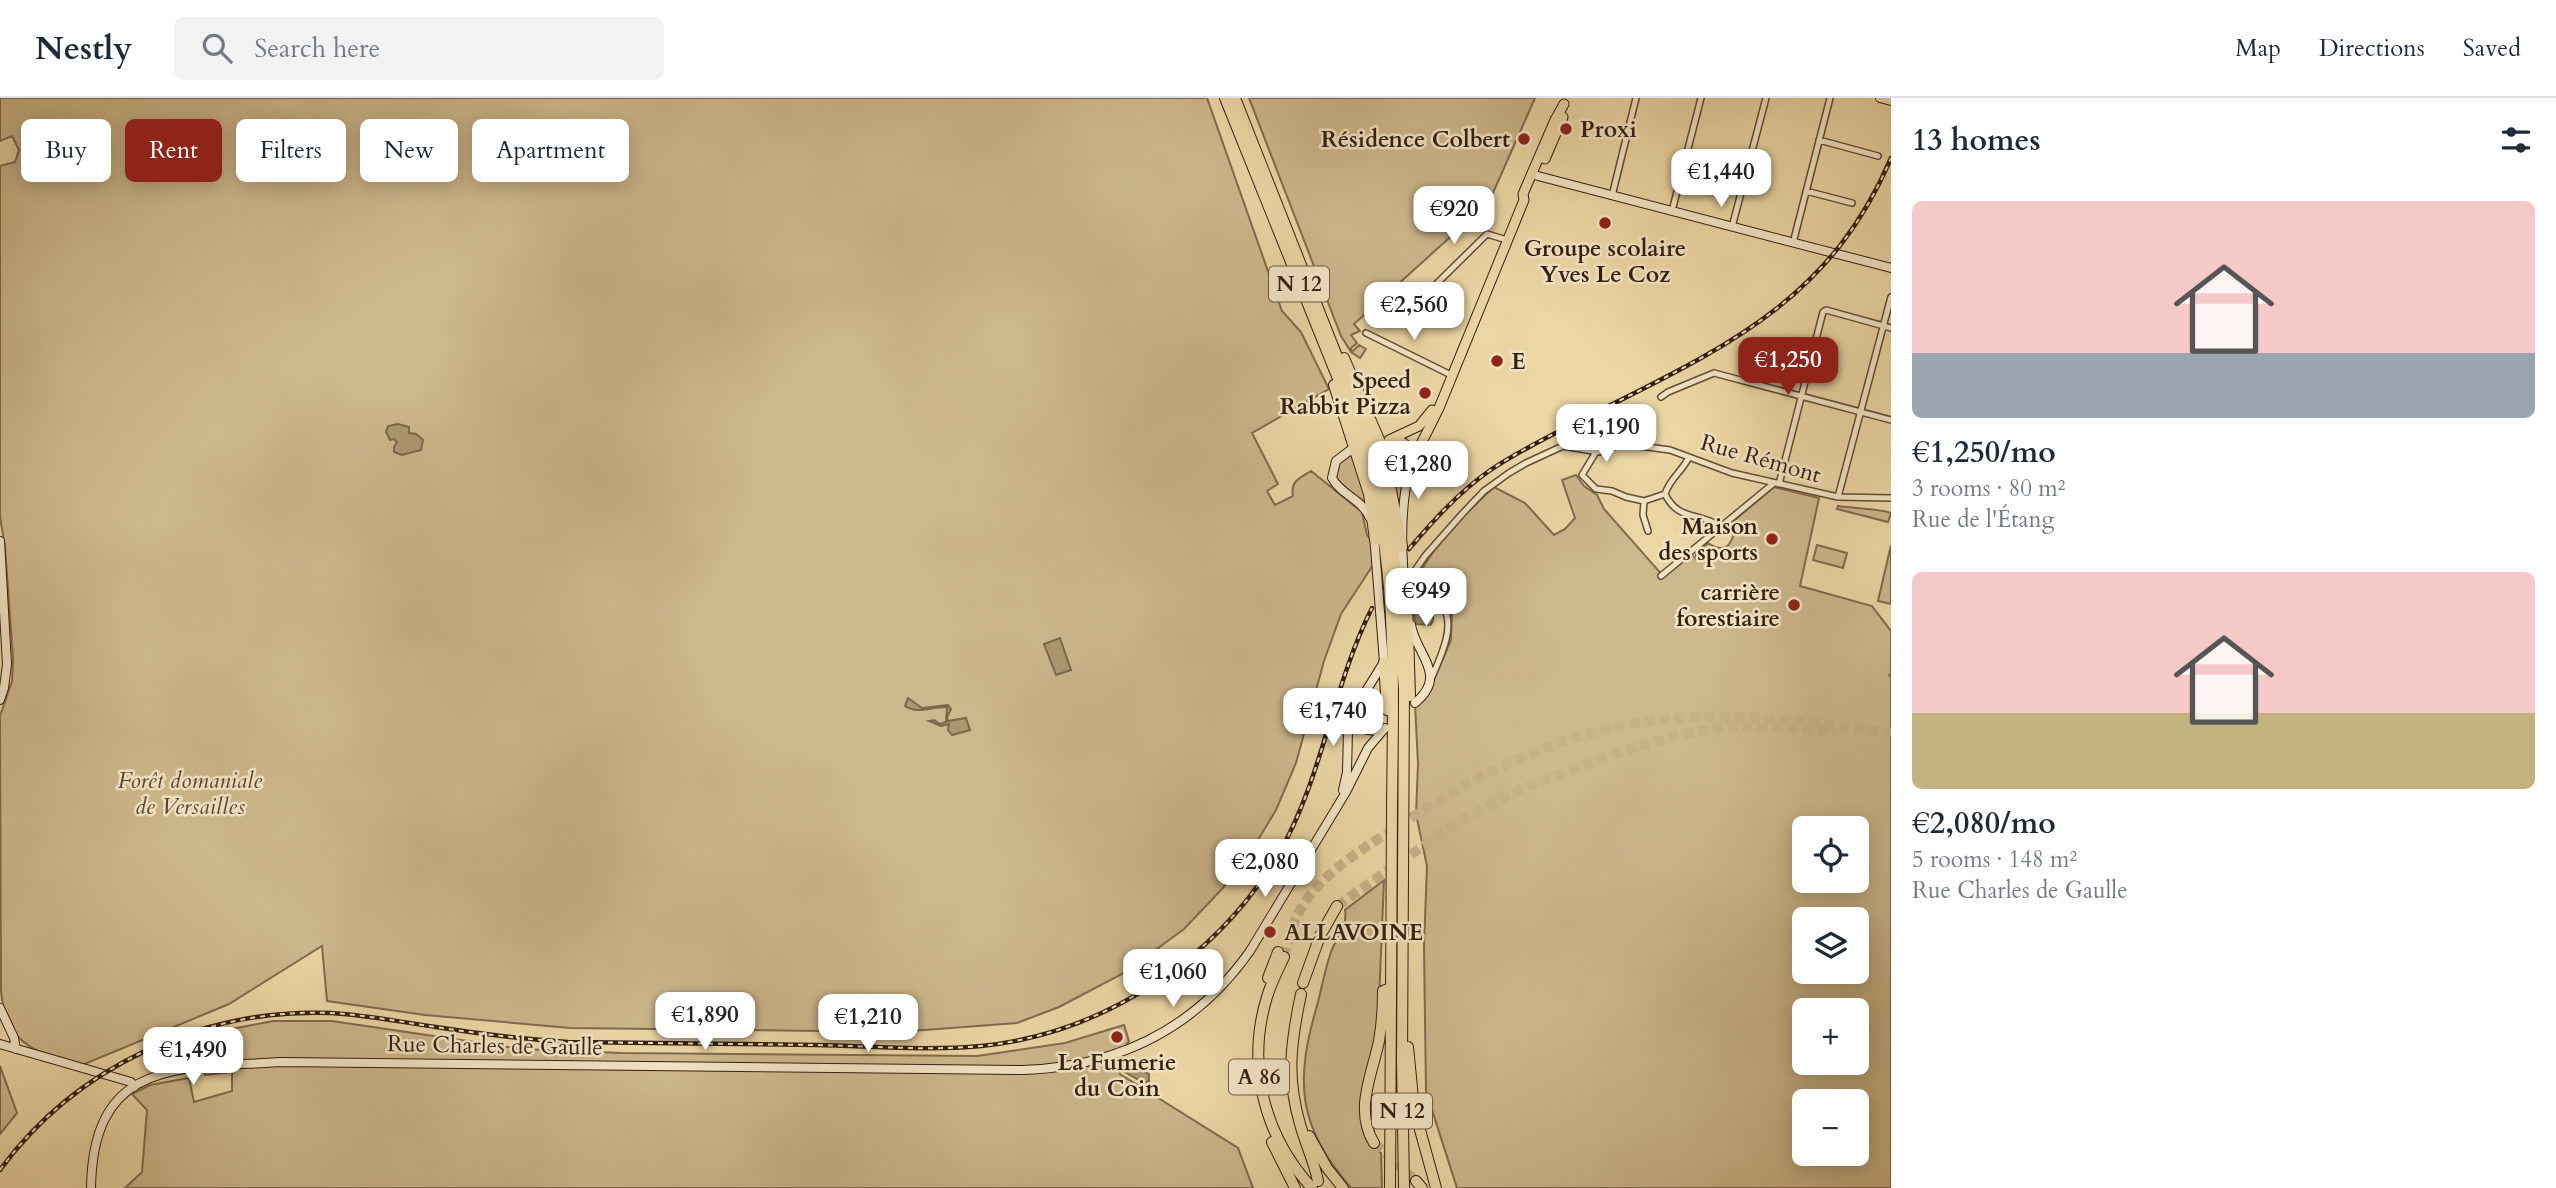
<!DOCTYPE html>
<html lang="en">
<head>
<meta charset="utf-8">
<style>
	body { margin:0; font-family:Cardo,serif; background:#f2f2f3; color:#1f2937; height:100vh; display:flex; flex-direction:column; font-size:26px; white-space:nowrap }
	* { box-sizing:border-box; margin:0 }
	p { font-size:23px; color:#747a83 }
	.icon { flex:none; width:38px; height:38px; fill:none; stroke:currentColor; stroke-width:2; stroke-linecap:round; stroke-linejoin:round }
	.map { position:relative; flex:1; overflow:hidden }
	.panel { display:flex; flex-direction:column; background:#fff; width:665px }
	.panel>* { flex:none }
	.guide { position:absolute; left:21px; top:21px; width:665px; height:63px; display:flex; gap:14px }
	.tools { position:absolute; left:1792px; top:718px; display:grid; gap:14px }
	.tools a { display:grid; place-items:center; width:77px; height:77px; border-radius:10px; background:#fff; box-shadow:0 4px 18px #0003; font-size:35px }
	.price { position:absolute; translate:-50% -60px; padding:0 16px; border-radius:14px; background:#fff; color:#222; font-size:23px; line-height:46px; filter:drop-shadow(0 2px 4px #0008) }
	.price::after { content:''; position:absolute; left:50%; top:42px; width:21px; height:16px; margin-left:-10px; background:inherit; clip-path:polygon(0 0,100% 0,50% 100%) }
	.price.on { background:#8f2418; color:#fff }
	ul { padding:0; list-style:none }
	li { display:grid; align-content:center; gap:14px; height:371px; padding:0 21px }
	li span { display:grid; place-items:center; height:217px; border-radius:10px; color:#555 }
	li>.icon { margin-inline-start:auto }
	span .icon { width:126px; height:126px; fill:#fffc; stroke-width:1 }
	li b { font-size:30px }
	h2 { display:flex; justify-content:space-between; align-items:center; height:84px; padding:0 21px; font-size:30px }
	.pill { padding:0 24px; border-radius:10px; background:#fff; box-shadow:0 4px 18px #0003; font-size:24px; line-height:63px }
	.pill.on { background:#8f2418; color:#fff }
	header { display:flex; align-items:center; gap:42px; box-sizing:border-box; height:98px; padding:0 35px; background:#fff; border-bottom:2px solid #e0e1e3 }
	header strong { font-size:33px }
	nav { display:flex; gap:38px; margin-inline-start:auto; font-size:24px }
	.search { width:490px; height:63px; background:#f2f2f3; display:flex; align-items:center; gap:18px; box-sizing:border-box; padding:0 24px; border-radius:10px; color:#747a83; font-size:26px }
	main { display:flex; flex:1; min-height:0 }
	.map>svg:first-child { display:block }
</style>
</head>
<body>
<header>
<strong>Nestly</strong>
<div class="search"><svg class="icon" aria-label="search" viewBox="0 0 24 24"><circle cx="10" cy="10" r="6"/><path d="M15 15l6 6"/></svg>Search here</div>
<nav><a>Map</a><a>Directions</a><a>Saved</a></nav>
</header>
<main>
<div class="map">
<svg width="1891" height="1090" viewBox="0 0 1891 1090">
	<rect width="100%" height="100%" fill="#ecd6a5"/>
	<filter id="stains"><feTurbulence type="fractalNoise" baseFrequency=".00286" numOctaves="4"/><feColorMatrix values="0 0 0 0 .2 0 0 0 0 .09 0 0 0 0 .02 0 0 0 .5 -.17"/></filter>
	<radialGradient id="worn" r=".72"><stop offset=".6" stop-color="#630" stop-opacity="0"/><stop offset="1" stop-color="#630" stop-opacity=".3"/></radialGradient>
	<!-- green -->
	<path fill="#cdb78c" stroke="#806a4e" stroke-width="2" fill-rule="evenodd" d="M0 0H1207L1282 213 1301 234 1329 291 1252 335 1278 386 1267 393 1275 407 1293 398C1290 383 1300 380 1311 373L1362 414 1367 437 1373 445V467L1341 516 1324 563 1296 665 1276 712 1249 757 1222 791 1184 831 1124 875 1059 909 1017 925 898 934 570 930 425 917 327 903 322 848 229 906 80 968C35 953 6 948 1 893L0 618 12 583 13 561 5 449 0 419V68L15 64 19 52 12 38 0 43Z
		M1249 0H1535L1489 104 1354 226 1360 233 1351 237 1357 245 1350 251 1353 253 1359 247 1366 251 1360 260 1351 254 1341 238Z
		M1396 344 1403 346 1409 362 1402 379 1400 414 1387 347Z
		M1354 355 1369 408 1339 384 1336 379 1339 365Z
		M1576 377 1584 388 1597 397 1604 411 1663 478 1691 456 1696 461V455L1708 445C1725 456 1731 448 1735 432L1730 426 1774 389 1819 400 1800 488 1872 508 1891 533V1090H1457L1426 993 1424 848 1427 768 1416 716 1418 666 1415 606 1429 593 1451 542 1452 513 1418 478C1437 443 1465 416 1494 389L1525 405 1554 437 1565 431 1575 420 1562 382ZM1804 730H1857V782H1804ZM1804 821H1857V873H1804ZM1804 912H1857V964H1804ZM1804 1003H1857V1055H1804Z
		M1838 408C1850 410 1883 411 1891 415L1888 424 1837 411Z
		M1817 447 1847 455 1843 470 1813 462Z
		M1891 447V506L1878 503Z
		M1384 782 1378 926 1361 1010 1364 1033 1374 1050 1381 1055 1382 1090H1351C1296 1026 1295 982 1318 904 1322 888 1325 872 1330 857 1335 840 1348 830 1345 812Z
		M273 923H332L522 951 622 955 977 958 1065 945 1124 927 1129 943 1115 964 1120 976 1238 1050 1253 1090H125L142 1074 147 1012 132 996 150 987 189 980 194 1004 232 993V974L205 977 200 944 155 955 157 952 196 938Z
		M0 968 17 1015 0 1036Z"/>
	<!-- water -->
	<path fill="#ad9772" stroke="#7c674b" stroke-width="2" d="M398 326 409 329V335L416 336 423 342 421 352 402 357 394 354V349L397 344 394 341 390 342 386 334 388 328Z
		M1415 508 1431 512C1434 518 1435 523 1430 527L1416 526 1413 511Z
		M1060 540 1071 572 1056 577 1044 546Z
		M908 600 922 610 948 607 951 611 947 619 948 623 966 620 970 632 952 637 948 632 949 626 941 628 929 623 934 622 940 626 946 624 947 609C933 608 918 617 905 608Z
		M1125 963 1149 976V983L1144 985 1123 973 1121 968Z"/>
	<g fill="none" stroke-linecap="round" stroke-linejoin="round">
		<!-- stream -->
		<path stroke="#7c674b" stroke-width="2" d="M1889 577 1891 579"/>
		<!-- highway-tunnel -->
		<path stroke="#c7b187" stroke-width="10" stroke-dasharray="10 5" stroke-linecap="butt" d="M1337 808 1452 728 1518 692 1617 655 1678 637 1728 628 1777 629 1838 634
			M1284 859C1288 846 1291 831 1297 818 1317 776 1365 750 1403 725 1467 683 1536 647 1611 630 1703 609 1799 621 1891 635
			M1374 1045 1416 1083"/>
		<defs>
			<path id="street" d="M1819 42 1878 58
				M1806 93 1852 105
				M1612 98 1636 0
				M1672 113 1701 0
				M1732 129 1766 0
				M1793 145 1830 0
				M1415 207 1487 136 1507 142
				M1366 235 1451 277
				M1661 299 1668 294 1714 275 1891 322
				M1594 352 1595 347 1602 343 1670 352 1732 375 1838 399 1891 400
				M1596 354 1582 377 1596 391 1612 393 1626 399 1644 403 1665 396
				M1779 386 1823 214 1826 212 1891 230
				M1665 396C1678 423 1698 414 1720 428
				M1665 396C1670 380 1682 374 1689 359
				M1838 399 1891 199
				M1644 403 1643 417 1648 433
				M1661 478 1774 385
				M1432 579C1440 560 1457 526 1442 508 1433 498 1420 493 1413 481L1416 471 1425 458 1463 415 1484 393 1509 375 1526 365 1563 348 1599 354 1622 346"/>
			<path id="secondary" d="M1880 0 1891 3
				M1538 78 1891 170
				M1352 351 1336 363 1332 380C1341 397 1362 401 1370 420
				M0 443 7 566 4 590 0 602
				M1407 507C1401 462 1399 413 1410 368
				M1411 527C1416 557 1449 577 1415 605
				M1355 614C1354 630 1368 635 1382 631
				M1343 692 1347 674 1348 632 1351 617 1384 564 1374 437
				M0 910 14 940 16 951
				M0 946 131 984 134 989
				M91 1090C93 959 181 971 281 964L1022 972C1117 969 1195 931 1250 853L1346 694 1368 650 1385 630"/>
			<path id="primary" d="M1545 61 1563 19
				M1389 342 1419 328 1432 312
				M1393 342C1407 343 1410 350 1410 363
				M1410 368 1439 310 1524 102 1523 96 1555 22 1564 6"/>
			<path id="highway" d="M1225 0 1355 323C1400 447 1393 582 1392 712 1391 838 1390 964 1390 1090
				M1235 0 1370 342 1380 373 1393 442 1404 592 1402 963 1404 1090
				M1344 260 1383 351 1402 449
				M1334 287 1369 396 1375 442
				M1407 504 1410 598
				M1384 564 1387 612
				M1284 859C1278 872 1271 885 1267 899 1246 967 1264 1038 1312 1090
				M1268 880 1278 854
				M1303 885 1320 838 1337 808
				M1301 896C1291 944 1286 978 1300 1026 1305 1045 1314 1063 1318 1083
				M1408 949 1414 1010 1436 1090
				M1309 1038 1327 1070 1343 1090
				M1272 1044 1295 1090
				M1374 1045C1354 1012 1372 977 1379 943 1382 926 1383 910 1383 893L1390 890
				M1416 1083 1422 1090"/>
		</defs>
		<!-- street casing -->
		<use href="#street" stroke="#614c35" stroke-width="8"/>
		<!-- secondary casing -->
		<use href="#secondary" stroke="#331e10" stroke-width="10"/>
		<!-- primary casing -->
		<use href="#primary" stroke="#331e10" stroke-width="11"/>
		<!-- highway casing -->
		<use href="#highway" stroke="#331e10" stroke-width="12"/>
		<!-- street -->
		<use href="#street" stroke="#f3e4c4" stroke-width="5"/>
		<!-- secondary -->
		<use href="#secondary" stroke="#f3e4c4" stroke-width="8"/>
		<!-- primary -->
		<use href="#primary" stroke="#ecd6a5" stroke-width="9"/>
		<!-- highway -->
		<use href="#highway" stroke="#ecd6a5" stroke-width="10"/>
		<defs>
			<path id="rail" d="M1409 451C1433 423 1458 395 1489 373 1520 352 1554 336 1587 319 1719 252 1829 206 1891 60
				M0 1072C76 968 203 910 331 915 366 917 401 924 436 929 480 936 523 941 568 944 651 945 734 946 817 947 871 948 927 953 981 948 1102 936 1216 862 1278 757 1323 680 1332 589 1372 510"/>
		</defs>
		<!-- rail casing -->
		<use href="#rail" stroke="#331e10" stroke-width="4.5"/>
		<!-- rail -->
		<use href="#rail" stroke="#f3e4c4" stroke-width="2" stroke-dasharray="5" stroke-linecap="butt"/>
	</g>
	<!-- markers -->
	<g fill="#8f2418" stroke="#f3e4c4" stroke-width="2.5">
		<circle cx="1566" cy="31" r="7"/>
		<circle cx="1524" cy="41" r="7"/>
		<circle cx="1605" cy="125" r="7"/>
		<circle cx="1497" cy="263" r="7"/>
		<circle cx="1425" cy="295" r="7"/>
		<circle cx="1772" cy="441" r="7"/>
		<circle cx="1794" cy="507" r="7"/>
		<circle cx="1270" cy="834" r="7"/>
		<circle cx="1117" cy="939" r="7"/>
	</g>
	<g text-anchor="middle" stroke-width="5" stroke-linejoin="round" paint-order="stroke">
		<!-- shield labels -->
		<g fill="#f3e4c4" stroke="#6d5946" stroke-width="2">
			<rect x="1269" y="168.5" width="60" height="35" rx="5"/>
			<rect x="1229" y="961.5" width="60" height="35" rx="5"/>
			<rect x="1372" y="995.5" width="60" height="35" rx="5"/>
		</g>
		<g font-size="21" font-weight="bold" fill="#331e10">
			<text x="1299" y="193">N 12</text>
			<text x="1259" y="986">A 86</text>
			<text x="1402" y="1020">N 12</text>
		</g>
		<!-- poi labels -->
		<g font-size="23" font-weight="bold" fill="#331e10" stroke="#f3e4c4" text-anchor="end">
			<text x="1580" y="39" text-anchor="start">Proxi</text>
			<text x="1510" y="49">Résidence Colbert</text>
			<text x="1605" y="158" text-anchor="middle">Groupe scolaire<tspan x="1605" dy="26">Yves Le Coz</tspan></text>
			<text x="1511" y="271" text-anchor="start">E</text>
			<text x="1411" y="290">Speed<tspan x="1411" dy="26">Rabbit Pizza</tspan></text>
			<text x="1758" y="436">Maison<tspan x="1758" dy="26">des sports</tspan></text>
			<text x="1780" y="502">carrière<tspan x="1780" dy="26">forestiaire</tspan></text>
			<text x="1284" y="842" text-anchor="start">ALLAVOINE</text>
			<text x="1117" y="972" text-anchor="middle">La Fumerie<tspan x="1117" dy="26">du Coin</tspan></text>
		</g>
		<!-- street labels -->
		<g font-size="23" fill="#331e10" stroke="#f3e4c4">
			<text transform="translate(1761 360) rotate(16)" y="8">Rue Rémont</text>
			<text transform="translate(495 947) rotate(1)" y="8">Rue Charles de Gaulle</text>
		</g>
		<!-- park labels -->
		<g font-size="23" font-style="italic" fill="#5a442f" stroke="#f3e4c4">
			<text x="190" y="690">Forêt domaniale<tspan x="190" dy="26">de Versailles</tspan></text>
		</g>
	</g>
	<rect width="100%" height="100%" filter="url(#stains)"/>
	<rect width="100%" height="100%" fill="url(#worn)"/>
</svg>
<div class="tools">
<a><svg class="icon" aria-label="locate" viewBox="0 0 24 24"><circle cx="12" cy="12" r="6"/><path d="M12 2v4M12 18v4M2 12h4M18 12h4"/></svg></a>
<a><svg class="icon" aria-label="layers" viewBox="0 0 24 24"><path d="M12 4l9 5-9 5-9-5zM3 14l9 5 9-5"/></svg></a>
<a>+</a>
<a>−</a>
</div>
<b class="price" style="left:1721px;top:111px">€1,440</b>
<b class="price" style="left:1454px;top:148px">€920</b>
<b class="price" style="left:1414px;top:244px">€2,560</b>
<b class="price on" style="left:1788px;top:299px">€1,250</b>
<b class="price" style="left:1606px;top:366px">€1,190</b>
<b class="price" style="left:1418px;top:403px">€1,280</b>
<b class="price" style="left:1426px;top:530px">€949</b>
<b class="price" style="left:1333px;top:650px">€1,740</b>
<b class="price" style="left:1265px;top:801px">€2,080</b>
<b class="price" style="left:1173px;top:911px">€1,060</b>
<b class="price" style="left:705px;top:954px">€1,890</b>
<b class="price" style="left:868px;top:956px">€1,210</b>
<b class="price" style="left:193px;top:989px">€1,490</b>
<div class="guide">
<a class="pill">Buy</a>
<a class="pill on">Rent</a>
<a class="pill">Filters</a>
<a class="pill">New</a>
<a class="pill">Apartment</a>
</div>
</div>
<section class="panel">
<h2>13 homes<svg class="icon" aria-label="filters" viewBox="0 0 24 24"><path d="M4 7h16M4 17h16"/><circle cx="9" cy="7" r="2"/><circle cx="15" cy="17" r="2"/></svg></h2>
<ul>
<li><span style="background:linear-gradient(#f6c9c9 70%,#9aa5b1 0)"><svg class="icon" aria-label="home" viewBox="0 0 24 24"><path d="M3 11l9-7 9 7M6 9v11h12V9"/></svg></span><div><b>€1,250/mo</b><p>3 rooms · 80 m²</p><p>Rue de l'Étang</p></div></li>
<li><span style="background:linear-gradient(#f6c9c9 65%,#c2b280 0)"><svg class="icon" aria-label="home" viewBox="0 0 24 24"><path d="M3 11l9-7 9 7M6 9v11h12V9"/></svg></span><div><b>€2,080/mo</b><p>5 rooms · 148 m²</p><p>Rue Charles de Gaulle</p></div></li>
</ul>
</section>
</main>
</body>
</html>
